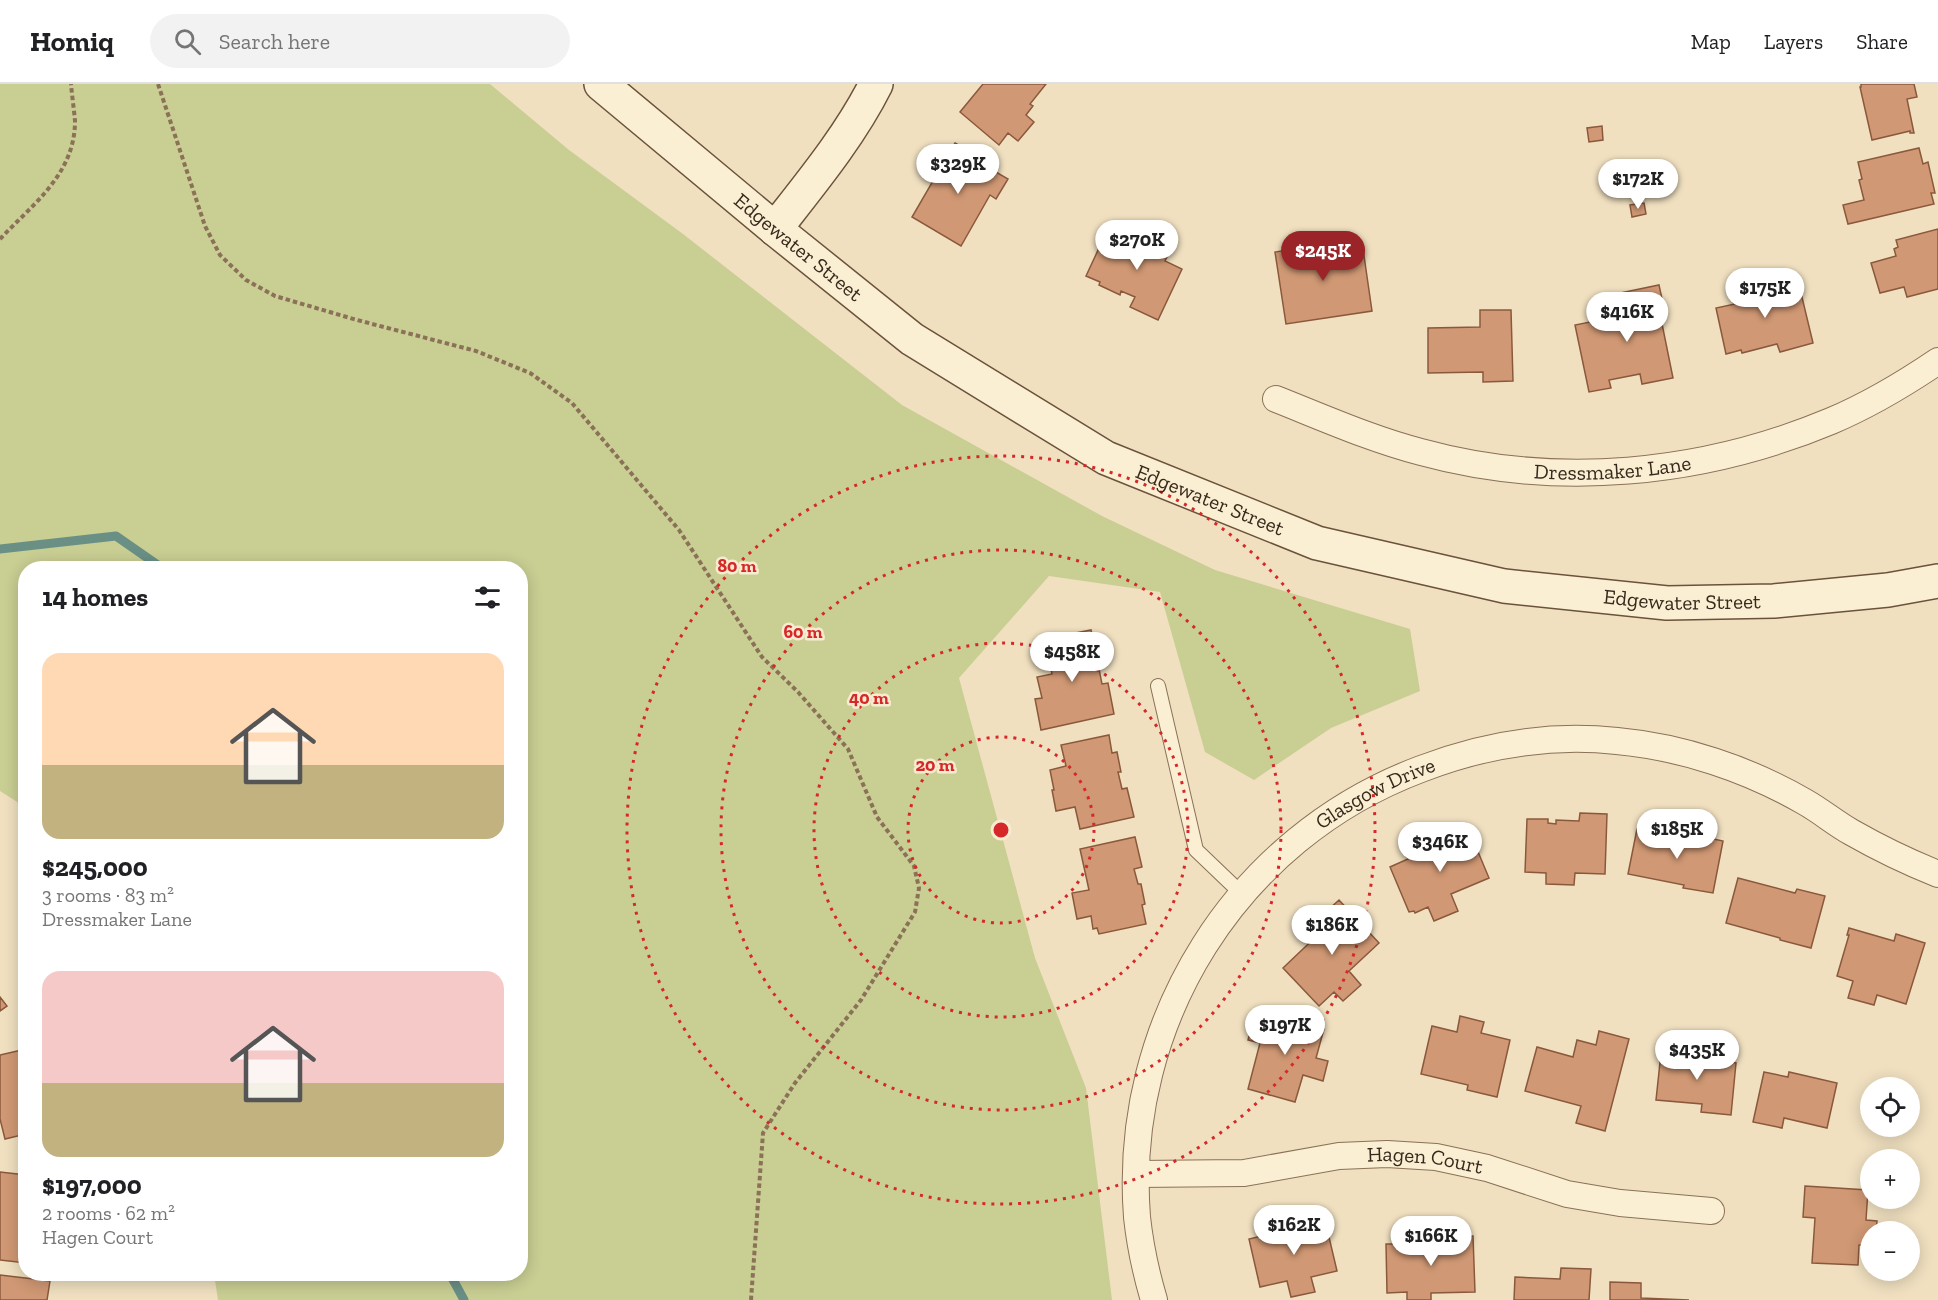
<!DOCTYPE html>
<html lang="en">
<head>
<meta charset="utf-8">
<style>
	body { margin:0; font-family:"Zilla Slab",serif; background:#f2f2f2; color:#202124; height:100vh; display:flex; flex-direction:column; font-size:22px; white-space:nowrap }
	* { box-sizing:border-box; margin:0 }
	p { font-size:20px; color:#757577 }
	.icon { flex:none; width:33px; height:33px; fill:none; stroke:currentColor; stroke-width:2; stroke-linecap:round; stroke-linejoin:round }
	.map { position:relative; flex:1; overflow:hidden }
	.side { position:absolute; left:18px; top:477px; width:510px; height:720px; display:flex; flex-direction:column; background:#fff; border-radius:24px; box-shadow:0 3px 15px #0003 }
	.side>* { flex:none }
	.fabs { position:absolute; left:1860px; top:993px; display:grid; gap:12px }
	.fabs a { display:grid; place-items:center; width:60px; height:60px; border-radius:50%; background:#fff; box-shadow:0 3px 15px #0003; font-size:30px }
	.price { position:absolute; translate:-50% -51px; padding:0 14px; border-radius:21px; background:#fff; color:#222; font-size:20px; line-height:39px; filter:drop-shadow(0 2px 3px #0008) }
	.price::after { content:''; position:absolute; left:50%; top:36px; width:18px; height:14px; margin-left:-9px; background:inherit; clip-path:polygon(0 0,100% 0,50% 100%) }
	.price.active { background:#9b2428; color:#fff }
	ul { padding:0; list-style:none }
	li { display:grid; align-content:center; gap:12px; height:318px; padding:0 24px }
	li span { display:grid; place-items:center; height:186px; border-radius:18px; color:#555 }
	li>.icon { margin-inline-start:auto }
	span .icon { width:108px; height:108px; fill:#fffc; stroke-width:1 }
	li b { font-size:26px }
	h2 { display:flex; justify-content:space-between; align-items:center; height:72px; padding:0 24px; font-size:26px }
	header { display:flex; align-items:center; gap:36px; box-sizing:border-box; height:84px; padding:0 30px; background:#fff; border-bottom:2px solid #e0e0e0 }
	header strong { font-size:28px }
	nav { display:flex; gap:33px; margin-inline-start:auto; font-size:21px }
	.search { width:420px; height:54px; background:#f2f2f2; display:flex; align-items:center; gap:15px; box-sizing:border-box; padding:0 21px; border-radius:33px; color:#757577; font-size:22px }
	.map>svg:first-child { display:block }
</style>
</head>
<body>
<header>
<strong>Homiq</strong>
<div class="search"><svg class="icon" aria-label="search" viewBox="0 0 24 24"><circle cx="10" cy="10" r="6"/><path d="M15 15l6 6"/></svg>Search here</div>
<nav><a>Map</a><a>Layers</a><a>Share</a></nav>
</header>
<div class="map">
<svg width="1938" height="1216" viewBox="0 0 1938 1216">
	<rect width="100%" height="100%" fill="#f0e0c0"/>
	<!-- green -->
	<path fill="#c9ce93" d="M0 0H490L569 66 683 150 902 321 1102 432 1215 486 1410 545 1420 607 1331 644 1254 696 1205 668 1160 508 1049 492 959 594 1035 874 1086 1004 1112 1216H218L214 1190H520V484H26L25 723 0 707Z"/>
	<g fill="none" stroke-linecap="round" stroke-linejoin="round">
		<!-- stream -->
		<path stroke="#6a9086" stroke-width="9" d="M0 465 116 452 162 484
			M450 1190 464 1216"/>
	</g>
	<!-- building -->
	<path fill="#d09874" stroke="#8a593c" stroke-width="1.5" d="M983 0H1046L1030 20 1033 22 1026 31 1034 38 1018 57 1008 49 999 61 960 28Z
		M1861 0H1914L1917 13 1907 15 1914 49H1910V47L1872 56 1860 3H1861Z
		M1602 42 1603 56 1589 58 1587 44Z
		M955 59 979 73 977 77 1008 95 996 115 990 111 961 162 912 133Z
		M1919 64 1923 80 1928 78 1935 109H1931L1934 120 1848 140 1843 121 1864 116 1859 96 1862 95 1858 78Z
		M1644 119 1646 130 1632 133 1630 121Z
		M1938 145V205L1907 213 1904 203 1880 209 1871 179 1896 172 1894 165 1898 163 1896 156Z
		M1106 149 1122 156 1125 149 1144 158 1146 153 1157 150 1166 154 1171 165 1165 177 1182 185 1158 236 1130 223 1135 213 1121 207 1120 211 1099 201 1100 198 1086 192Z
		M1337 158 1338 162 1362 158 1372 227 1286 240 1275 168Z
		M1768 191 1777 197 1780 210 1800 205 1813 259 1780 268 1777 260 1742 269 1741 266 1726 270 1716 224 1735 220 1733 212 1752 207 1751 202 1757 194Z
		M1659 201 1664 224 1659 225 1673 294 1642 300 1640 290 1609 296 1611 304 1589 308 1575 241 1625 231 1620 209Z
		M1480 226H1511L1513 297 1483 298V288L1428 289V244L1480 243Z
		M1091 546 1102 600 1108 599 1114 630 1041 646 1035 615 1042 614 1037 593 1052 590 1045 555Z
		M1109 651 1112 669 1117 668 1121 688H1118L1122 705 1127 704 1134 733 1080 745 1075 723 1056 727 1052 706H1054L1050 686 1066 682 1061 661Z
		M1580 729 1607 730 1605 790 1575 789 1574 801 1546 800V789L1525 788 1527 735H1548V739L1556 740V736L1579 737Z
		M1466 739 1489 794 1451 810 1458 827 1434 837 1428 823 1415 829 1414 827 1409 828 1390 783 1408 775 1406 772 1426 763 1428 766 1446 759 1442 749Z
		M1637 745 1694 756 1695 751 1723 757 1713 809 1683 804 1684 801 1628 790Z
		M1135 753 1142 783 1134 785 1138 800H1141L1145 820 1142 821 1146 840 1099 850 1097 844 1093 845 1091 832 1077 835 1072 809 1089 806 1080 765Z
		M1738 794 1795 809 1797 805 1825 812 1811 864 1780 856V854L1726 839Z
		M1339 816 1379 859 1349 887 1361 901 1343 917 1334 908 1319 922 1283 884 1325 844 1317 836Z
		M1849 844 1894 857 1896 850 1925 859 1906 920 1877 911 1874 921 1848 914 1853 897 1837 892 1849 851H1847Z
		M0 913 7 922 0 927Z
		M1256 927 1324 945 1316 974 1328 977 1323 997 1303 991 1295 1018 1248 1005 1260 959 1248 956Z
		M1460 932 1484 938 1481 949 1510 956 1497 1013 1467 1006 1468 1001 1421 990 1432 942 1457 948Z
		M1599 947 1629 955 1605 1047 1576 1039 1581 1022 1525 1007 1537 963 1573 973 1577 956 1596 961Z
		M1694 959 1709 960 1707 976 1736 979 1731 1031 1701 1028 1702 1020 1656 1016 1661 969 1692 973Z
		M26 965V1050L5 1055 0 1035V971Z
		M1764 988 1788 993 1789 988 1837 999 1827 1044 1784 1034 1782 1044 1753 1038Z
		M0 1088 26 1091V1179L0 1176Z
		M1805 1102 1868 1106 1866 1136 1877 1137 1876 1148H1870V1162L1859 1161 1858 1181 1812 1179 1815 1134 1803 1133Z
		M1324 1132 1337 1187 1311 1193 1315 1208 1291 1213 1287 1197 1260 1203 1249 1155 1299 1143 1298 1138Z
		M1473 1152 1475 1208 1431 1209V1216H1407V1208L1387 1209 1386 1160H1407V1156L1427 1155V1159H1443V1153Z
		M1561 1184 1591 1185 1589 1216H1514L1515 1193 1560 1195Z
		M0 1191 50 1197 47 1216H0Z
		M1610 1198 1641 1199V1214L1689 1216H1610Z"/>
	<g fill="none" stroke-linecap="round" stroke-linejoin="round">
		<defs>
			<path id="lane" d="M1158 602 1196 766 1242 810"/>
			<g id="street">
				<path id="s1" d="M1276 315C1324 334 1371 355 1421 368 1556 405 1702 391 1831 337 1869 321 1904 300 1938 277"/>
				<path id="s2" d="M1136 1090 1244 1089 1339 1072 1387 1070 1436 1073 1487 1084 1567 1110 1620 1119 1711 1127"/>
				<path id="s3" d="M1154 1216C1146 1189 1140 1161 1137 1133 1122 937 1237 754 1421 685 1483 661 1550 650 1617 657 1682 663 1748 685 1805 718 1821 727 1835 739 1851 748 1879 764 1908 778 1938 790"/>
			</g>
			<g id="secondary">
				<path id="s4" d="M601 0 775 145 912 255 1106 374 1317 459 1504 502 1667 519 1774 517 1888 506 1938 497"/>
				<path d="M775 145C811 99 850 52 876 0"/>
			</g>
		</defs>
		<!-- lane casing -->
		<use href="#lane" stroke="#8a7157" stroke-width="16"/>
		<!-- street casing -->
		<use href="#street" stroke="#8a7157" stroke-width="28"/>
		<!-- secondary casing -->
		<use href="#secondary" stroke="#6b523a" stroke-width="36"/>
		<!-- path -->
		<path stroke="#8a7157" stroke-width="4" stroke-dasharray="4.5 3" stroke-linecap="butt" d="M158 0 205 142 220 171 246 196 275 212 357 236 476 267 530 289 572 319 679 446 762 573 798 608 848 665 877 733 914 782 919 804 915 828 861 916 795 999 763 1049 751 1216
			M0 155C33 120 75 90 75 37 74 25 72 12 71 0"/>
		<!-- lane -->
		<use href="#lane" stroke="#faeed3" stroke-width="14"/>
		<!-- street -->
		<use href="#street" stroke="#faeed3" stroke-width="26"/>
		<!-- secondary -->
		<use href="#secondary" stroke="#faeed3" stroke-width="33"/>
	</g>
	<!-- distance rings -->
	<g fill="none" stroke="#d62828" stroke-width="3" stroke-dasharray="3 6">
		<circle cx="1001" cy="746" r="93"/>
		<circle cx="1001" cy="746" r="187"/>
		<circle cx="1001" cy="746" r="280"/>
		<circle cx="1001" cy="746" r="374"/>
	</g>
	<g text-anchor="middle" stroke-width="5" stroke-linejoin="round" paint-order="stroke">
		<!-- street labels -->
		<g font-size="21" fill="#38291c" stroke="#f7ebd0">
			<text dy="7" stroke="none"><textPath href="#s4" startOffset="256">Edgewater Street</textPath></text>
			<text dy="7" stroke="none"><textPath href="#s1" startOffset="348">Dressmaker Lane</textPath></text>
			<text dy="7" stroke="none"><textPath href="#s4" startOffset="742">Edgewater Street</textPath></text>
			<text dy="7" stroke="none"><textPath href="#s4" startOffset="1228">Edgewater Street</textPath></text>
			<text dy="7" stroke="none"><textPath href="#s3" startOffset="602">Glasgow Drive</textPath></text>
			<text dy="7" stroke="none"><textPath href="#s2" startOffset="291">Hagen Court</textPath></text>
		</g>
	</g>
	<circle cx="1001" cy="746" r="9" fill="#d62828" stroke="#f7ebd0" stroke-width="3"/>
	<g font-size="18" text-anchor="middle" font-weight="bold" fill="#d62828" stroke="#f7ebd0" stroke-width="5" stroke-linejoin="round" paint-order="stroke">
		<text x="737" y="488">80 m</text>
		<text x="803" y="554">60 m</text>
		<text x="869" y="620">40 m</text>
		<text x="935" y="687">20 m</text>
	</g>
</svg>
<div class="fabs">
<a><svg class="icon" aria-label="locate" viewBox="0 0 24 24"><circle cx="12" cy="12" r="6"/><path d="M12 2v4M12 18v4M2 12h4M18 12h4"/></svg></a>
<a>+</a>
<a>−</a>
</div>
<b class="price" style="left:958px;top:111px">$329K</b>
<b class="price" style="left:1638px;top:126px">$172K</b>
<b class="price" style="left:1137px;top:187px">$270K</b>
<b class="price active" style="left:1323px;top:198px">$245K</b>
<b class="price" style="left:1765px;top:235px">$175K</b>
<b class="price" style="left:1627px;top:259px">$416K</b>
<b class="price" style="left:1072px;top:599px">$458K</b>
<b class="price" style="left:1677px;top:776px">$185K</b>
<b class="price" style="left:1440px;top:789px">$346K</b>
<b class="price" style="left:1332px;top:872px">$186K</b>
<b class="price" style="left:1285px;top:972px">$197K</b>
<b class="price" style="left:1697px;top:997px">$435K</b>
<b class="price" style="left:1294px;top:1172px">$162K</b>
<b class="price" style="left:1431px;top:1183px">$166K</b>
<section class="side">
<h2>14 homes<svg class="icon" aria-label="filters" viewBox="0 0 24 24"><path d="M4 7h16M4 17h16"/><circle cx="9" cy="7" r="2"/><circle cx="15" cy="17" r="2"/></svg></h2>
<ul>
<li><span style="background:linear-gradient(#ffd9b3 60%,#c2b280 0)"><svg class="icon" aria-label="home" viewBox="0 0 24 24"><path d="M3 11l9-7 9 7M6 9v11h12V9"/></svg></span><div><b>$245,000</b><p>3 rooms · 83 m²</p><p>Dressmaker Lane</p></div></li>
<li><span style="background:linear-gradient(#f6c9c9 60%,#c2b280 0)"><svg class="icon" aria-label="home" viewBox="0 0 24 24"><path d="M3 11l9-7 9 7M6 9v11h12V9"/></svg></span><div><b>$197,000</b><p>2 rooms · 62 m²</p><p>Hagen Court</p></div></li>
</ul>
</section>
</div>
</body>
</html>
